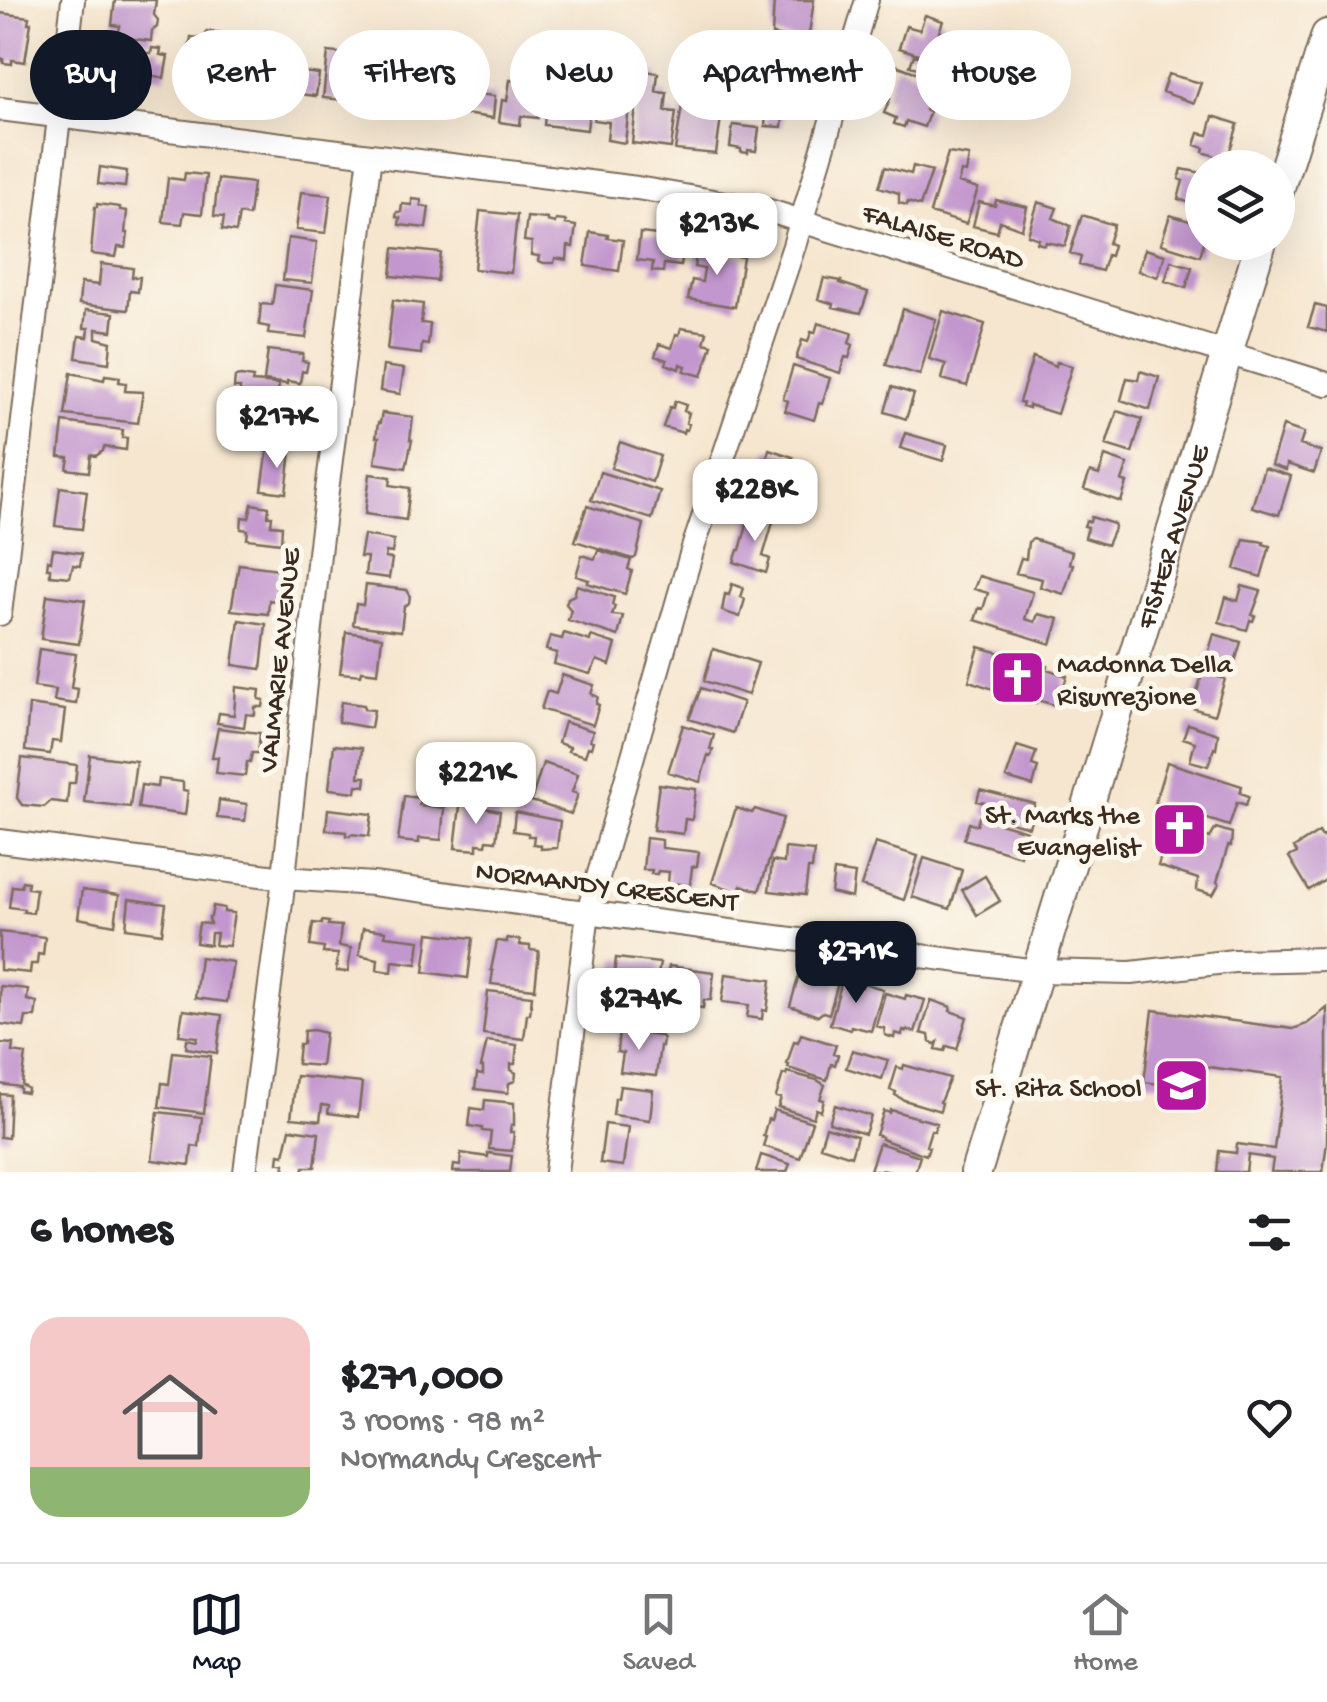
<!DOCTYPE html>
<html lang="en">
<head>
<meta charset="utf-8">
<style>
	body { margin:0; font-family:"Gochi Hand",sans-serif; background:#f2f2f2; color:#202124; height:100vh; display:flex; flex-direction:column; font-size:38px; white-space:nowrap }
	* { box-sizing:border-box; margin:0 }
	p { font-size:32px; color:#757577 }
	.icon { flex:none; width:55px; height:55px; fill:none; stroke:currentColor; stroke-width:2; stroke-linecap:round; stroke-linejoin:round }
	.map { position:relative; height:1172px; overflow:hidden }
	.details { display:flex; flex-direction:column; background:#fff; flex:1 }
	.details>* { flex:none }
	.banner { position:absolute; left:30px; top:30px; width:1268px; height:90px; display:flex; gap:20px }
	.controls { position:absolute; left:1185px; top:150px; display:grid; gap:20px }
	.controls a { display:grid; place-items:center; width:110px; height:110px; border-radius:50%; background:#fff; box-shadow:0 10px 40px #0002; font-size:50px }
	.price { position:absolute; translate:-50% -85px; padding:0 22px; border-radius:20px; background:#fff; color:#222; font-size:32px; line-height:65px; filter:drop-shadow(0 2px 5px #0008) }
	.price::after { content:''; position:absolute; left:50%; top:60px; width:30px; height:22px; margin-left:-15px; background:inherit; clip-path:polygon(0 0,100% 0,50% 100%) }
	.price.on { background:#111827; color:#fff }
	ul { padding:0; list-style:none }
	li { display:flex; align-items:center; gap:30px; height:250px; padding:0 30px }
	li span { display:grid; place-items:center; flex:none; width:280px; height:200px; border-radius:30px; color:#555 }
	li>.icon { margin-inline-start:auto }
	span .icon { width:120px; height:120px; fill:#fffc; stroke-width:1 }
	li b { font-size:42px }
	h2 { display:flex; justify-content:space-between; align-items:center; height:120px; padding:0 30px; font-size:42px }
	.chip { padding:0 35px; border-radius:45px; background:#fff; box-shadow:0 10px 40px #0002; font-size:35px; line-height:90px }
	.chip.on { background:#111827; color:#fff }
	.tabs { display:flex; justify-content:space-around; align-items:center; height:140px; border-top:2px solid #e0e0e0; background:#fff; font-size:28px; color:#757577 }
	.tabs a { display:grid; justify-items:center; gap:5px }
	.tabs .on { color:#111827 }
	.map>svg:first-child { display:block }
</style>
</head>
<body>
<div class="map">
<svg width="1327" height="1172" viewBox="0 0 1327 1172">
	<rect width="100%" height="100%" fill="#fbf7ec"/>
	<filter id="ink" filterUnits="userSpaceOnUse"><feTurbulence type="fractalNoise" baseFrequency=".01" numOctaves="2"/><feDisplacementMap in="SourceGraphic" scale="20" xChannelSelector="R" yChannelSelector="G"/><feConvolveMatrix kernelMatrix="1 2 1 2 8 2 1 2 1" color-interpolation-filters="sRGB"/></filter>
	<filter id="wash" filterUnits="userSpaceOnUse"><feTurbulence type="fractalNoise" baseFrequency=".0048" numOctaves="4" result="noise"/><feDisplacementMap in="SourceGraphic" scale="40" xChannelSelector="R" yChannelSelector="G"/><feGaussianBlur stdDeviation="2.25" result="paint"/><feColorMatrix in="noise" values="0 0 0 0 0 0 0 0 0 0 0 0 0 0 0 0 0 1.4 0 .05"/><feComposite in="paint" operator="in"/></filter>
	<g filter="url(#wash)">
		<rect width="100%" height="100%" fill="#f6e6cf"/>
		<g id="blocks">
			<!-- building -->
			<path fill="#c296ce" d="M115 0H156L154 15 158 20 157 27 152 31 151 41 118 37 120 26 112 25Z
				M774 0H814L808 41 772 35Z
				M0 13 29 17 28 23H31L25 62 12 60V64L3 63V59L0 58Z
				M925 15 943 21 939 32 948 34 943 49 934 46 929 60 934 61 931 72 910 66 914 55 918 56V54L899 48 906 26 920 30Z
				M207 31 230 34 223 85 198 82 200 74 186 72 191 37 205 39Z
				M1022 34 1041 40 1035 60 1042 62 1033 89 985 73 993 47 1012 53 1014 43 1019 45Z
				M758 42 790 46 789 55H793L788 96 755 93 757 76H754Z
				M152 48 161 49 160 55 168 56 164 78 150 75 149 78H144L145 74H142L145 53H151Z
				M328 52 365 56 359 91 345 89 343 100 323 98Z
				M234 54 246 56 244 64 259 66 256 89 230 86Z
				M381 55 395 56V63L413 65 408 101 380 100V103L363 100 368 59 381 60Z
				M896 65 936 80 925 110 930 111 924 127 906 121 904 127 894 124 896 118 884 113 890 99 884 97Z
				M640 70 658 73 656 92 667 93 665 111 676 112 671 148 632 143Z
				M294 71 319 74 316 96 291 93Z
				M1168 74 1201 83 1194 103 1162 92Z
				M510 80 542 85 538 118 521 116 520 125 499 122 502 100 507 101Z
				M414 87 435 90 434 98H438L440 88 451 90 449 111 434 110 433 118 420 116V109L412 108Z
				M548 87 591 93 587 130 544 125Z
				M609 89 616 90 618 96 630 98 625 143 607 140 609 122 594 120 597 94 606 95Z
				M458 92 495 96 493 118 456 113Z
				M683 99 718 103 716 117H721L716 154 675 150Z
				M767 103 784 105 782 127 765 126Z
				M1213 116 1238 124 1227 160 1203 152 1204 148 1195 145 1199 133 1208 135Z
				M733 125 759 128 756 151 748 150V153L741 152V149L730 147Z
				M948 153 969 156 966 173 961 172 958 183 978 189 966 224 930 213Z
				M913 166 932 171 920 206 908 202 907 205 899 203V193L879 187 885 167 911 174Z
				M100 167 127 171 125 187 98 184Z
				M1182 169 1202 173V207L1178 199 1183 181 1179 179Z
				M185 173 206 175 202 214 184 212 182 224 163 222 168 178 184 180Z
				M218 179 253 183 249 216 239 214 236 232 222 230 224 217 214 216Z
				M301 192 331 195 326 233 296 230Z
				M412 199 421 200V206L429 207 426 228 399 225 400 218 396 217 397 212H401L402 204 412 205Z
				M996 200 1027 207 1022 229 1000 221 997 232 973 226 979 202 995 206Z
				M1038 202 1057 208 1053 218 1071 226 1065 246 1046 242 1045 245 1037 243 1039 239 1028 235Z
				M97 204 120 207V210L127 211 125 233H128L126 248 118 247 116 257 91 254 95 207H97Z
				M480 211 517 215 511 273 474 269Z
				M1192 211 1202 214 1204 242 1200 256 1161 244 1170 215 1189 221Z
				M1082 215 1114 225 1108 243 1113 245 1110 256 1107 255 1102 271 1079 265 1081 257 1070 253Z
				M527 217 547 219V221L555 223 556 220 566 221 565 224 576 226 573 247 568 246 567 260 555 258 554 263H544L538 261 539 256 531 255 532 242 524 241Z
				M590 232 608 235 607 238 623 240 619 271 585 266Z
				M640 233 685 238 681 266 664 264 663 272 652 271 653 262 637 260Z
				M288 238 317 242 312 283 283 280Z
				M394 248 441 253 437 281 391 276Z
				M697 249 743 257 735 307 688 299 692 280 702 282 704 269 694 267Z
				M1145 249 1165 255 1158 277 1138 271Z
				M1171 261 1192 267 1186 288 1165 281Z
				M101 264 133 268 132 277H140L138 292 130 291 128 310 79 304 81 283 99 285Z
				M824 278 841 281 840 283 868 292 861 313 833 307 834 304 818 299Z
				M275 285 313 290 306 338 268 334 269 327 259 325 261 304 272 305Z
				M393 300 423 304 421 323 430 324 428 345 422 344 421 354 387 350Z
				M1315 305 1327 308V332L1308 327Z
				M903 309 936 319 920 375 886 365Z
				M86 310 114 313 112 331 96 329V338L111 342 109 363 76 358 79 336 88 337 89 328H84Z
				M943 311 985 324 967 386 942 379 946 364 929 359Z
				M818 323 852 333 849 343 853 345 849 358 845 357 840 373 796 359 802 340 808 342 811 332 815 333Z
				M681 328 707 332 704 343 712 345 702 376 684 371 686 366 680 364 679 369 666 364 667 360 655 356 659 344 672 348 676 334 679 335Z
				M268 350 303 354 302 361 308 362 306 372 302 371 300 383 287 381V384L264 381Z
				M1033 357 1056 366 1057 362 1072 366 1057 414 1029 405V408L1022 406 1023 403 1019 402Z
				M383 366 404 369 400 394 380 391Z
				M793 366 830 378 822 404 819 403 814 420 785 411 788 401 783 399Z
				M1140 371 1159 377 1150 410 1121 400 1127 378 1138 380Z
				M71 373 104 380 105 375 120 377 119 382 126 383 125 391 143 392 138 423 65 415Z
				M241 376 253 378 252 382 279 384 276 409 279 410 280 401 298 404 294 436 275 434 274 437 258 435 262 407 226 401 228 393 240 394V388H234L235 377Z
				M892 387 914 394 906 419 885 412Z
				M675 401 686 405 684 411 689 413 686 423 689 424 687 430 684 429 683 433 663 427 670 407 673 408Z
				M1117 411 1142 419 1132 453 1106 445Z
				M382 413 413 417 410 440H412L406 468 375 463 379 437H376L378 423H380Z
				M63 422 123 430 122 438H127L126 450 104 447 103 451 96 456 91 455 89 472 67 469 69 458 59 457Z
				M1283 426 1304 433 1300 445 1321 452 1314 473 1287 464 1286 470 1271 465Z
				M905 433 947 445 943 461 900 448Z
				M620 442 660 456 652 482 611 468Z
				M268 448 291 451 286 493 262 490Z
				M769 449 793 457 786 476 764 468Z
				M1105 456 1128 464 1122 481 1127 483 1121 502 1084 489 1090 472 1099 475Z
				M1264 468 1291 476 1279 515 1252 507Z
				M600 472 660 491 652 519 591 500Z
				M370 474 391 477 390 485 410 488 406 520 365 514Z
				M60 487 87 491 82 529 55 526Z
				M252 504 269 507 268 516H272L271 525 282 526 281 543 247 539 248 530 241 529 242 517 249 518Z
				M587 506 644 524 636 557 633 559 575 541Z
				M750 514 773 522 763 556 770 559 766 573 734 562 738 550H740Z
				M1091 517 1114 524 1115 527 1107 545 1085 538 1088 527 1084 526 1086 521 1090 522Z
				M364 535 394 540 392 553 386 552 385 558 392 559 389 578 365 575 367 557H360Z
				M1033 539 1072 552 1069 563 1073 564 1064 594 1040 587 1042 579 1016 573 1021 558 1026 559 1028 542Z
				M1244 539 1264 542 1263 544 1270 546 1261 577 1235 569Z
				M53 549 82 553 80 566 73 565 70 577 50 575V568H47L48 560 51 561Z
				M598 550 631 560 628 569 632 571 625 594 587 583 589 580 576 576 582 555 595 559Z
				M239 564 279 569 275 601 269 600 268 614 231 610Z
				M979 576 1033 592 1025 619 1035 622 1038 614 1059 619 1051 644 975 620 979 608 983 609 988 593 974 589Z
				M732 584 744 588 741 597 745 599 740 617 722 611 725 594 729 595Z
				M366 585 407 590 410 595 409 603 404 606 401 631 353 625 356 604 363 605Z
				M577 585 614 597 612 605 615 606 612 615 623 616 618 636 568 620 571 610 566 604 568 598 574 595Z
				M1242 586 1261 591 1252 615 1255 616 1253 621 1250 620 1247 630 1219 622 1226 597 1238 601Z
				M47 595 85 600 79 644 41 639Z
				M239 620 266 624 261 669 233 665Z
				M346 632 382 637 378 673 362 671 361 675 340 673Z
				M564 633 590 641 591 636 616 644 610 665 597 660 590 674 554 664 557 653 546 650 550 636 562 639Z
				M1214 634 1241 642 1231 675 1204 667Z
				M979 647 1048 666 1047 669 1067 676 1064 686 1067 687 1064 697 1061 696 1058 706 1037 700 1036 703 969 681Z
				M39 649 76 654 71 688 78 689 76 704 54 701 56 690 34 687Z
				M713 649 758 663 748 695 704 681Z
				M1203 672 1225 679 1214 715 1192 708Z
				M562 675 594 685 591 694 598 697 596 704 599 705 593 725 541 709 547 691 556 694Z
				M236 687 260 690 259 699 264 700 263 707H255V715L246 714 244 727 217 723 219 713 234 715Z
				M701 688 743 702 733 733 689 719Z
				M341 702 364 705V709L374 710 371 728 338 722Z
				M29 705 65 710 61 742 52 741 50 754 25 751Z
				M564 722 593 731 590 740 593 741 591 748 588 747 585 756 568 751 570 747 558 743Z
				M1188 724 1218 734 1216 749 1214 748 1208 766 1190 761 1195 742 1183 738Z
				M683 725 714 735 710 749 713 750 711 756 708 755 700 782 668 772Z
				M218 728 260 733 258 753H252L250 762H247L245 776 216 773 218 757H212Z
				M334 745 362 748 359 777H366L365 786 357 785 356 792 329 789Z
				M1017 746 1036 752 1032 765 1038 767 1033 786 1006 778Z
				M90 755 136 761 130 807 84 802Z
				M22 758 77 765 75 783H69L67 803 51 801 44 807 22 805 17 798Z
				M1167 762 1242 786 1240 793 1249 796 1246 805 1237 802 1229 826 1193 814 1192 818 1195 819 1188 831 1210 838 1216 828 1232 833 1231 846H1228L1217 882 1219 884 1213 895 1197 890 1198 879 1158 866 1163 850 1158 849 1161 840 1165 842 1175 808 1155 802Z
				M543 763 578 774 572 792 578 794 571 814 531 801Z
				M158 779 183 782V790L188 791 185 815 138 808 141 785 157 787Z
				M659 784 696 789 692 820 685 819 683 834 653 830Z
				M980 790 1035 804 1029 827 982 814 985 803 977 801Z
				M404 796 420 798 419 805 444 808 441 840 419 838V843L398 841Z
				M219 800 247 804 245 821 217 818Z
				M463 804 500 811 496 841 487 840 486 845 477 844V850L455 848 460 806Z
				M736 808 752 813 755 809 783 818 759 891 741 885 739 892 712 883Z
				M328 809 372 814 369 836 351 834 350 836H346V832L326 830Z
				M515 812 560 821 557 848 541 849V845L533 844 534 836H528V833L513 831Z
				M979 817 1027 831 1020 856 964 839 969 823 977 825Z
				M1319 832 1322 837 1327 835V879L1309 890 1289 857 1297 853 1294 848Z
				M646 838 662 840V848L699 852 697 866 692 867 690 885 668 883 669 872 658 871 657 874H651L652 870H643Z
				M875 843 918 856 904 900 861 886Z
				M785 848 814 851 812 869H808L805 895 769 891 772 861 784 863Z
				M924 858 962 870 950 909 912 897Z
				M834 871 855 874 852 898 831 893Z
				M985 876 1000 901 977 915 962 890Z
				M22 881 28 882 27 888 36 889 33 913 23 912 24 909 9 907 12 886 21 887Z
				M82 890 119 895 115 925 78 918Z
				M129 899 166 904 162 933 126 928Z
				M213 906 224 908V912L234 913 229 946 215 945 217 933H211L210 945 196 943 199 923 210 924 209 917H211Z
				M322 921 329 922 328 925 341 926 339 946 351 948 348 972 336 971 338 954 323 953 324 948 310 946 313 923 322 924Z
				M363 928 386 931 385 936 420 940 417 964 393 961 392 972 377 970 378 959 359 955Z
				M0 932 45 937 43 955 38 954 37 964H31L30 973 0 970Z
				M429 933 473 938 468 978 424 972Z
				M507 938 520 940V945L530 946V950L539 951 535 989 491 984 493 971 491 970 497 941 507 942Z
				M200 957 233 962 227 1002 195 998Z
				M616 958 660 963 653 1006 630 1005 625 1002 626 994 622 989 623 984 613 983Z
				M669 966 714 972 711 1000H704L703 1008 695 1007 696 998H694L692 1013 664 1009 663 998H665Z
				M726 974 771 980 767 1011 763 1010 762 1019 747 1017 749 1005 722 1002Z
				M799 975 817 981 819 977 838 983 829 1014 823 1012 818 1016 790 1006Z
				M842 981 862 987 863 983 883 989 871 1031 851 1026 850 1030 830 1024Z
				M0 986 28 989 27 1000 37 1002 35 1017H26L24 1027 0 1024Z
				M488 991 532 996 530 1014H527L524 1039 483 1034Z
				M885 993 905 999 906 995 925 1000 915 1032 907 1030V1032L903 1031 902 1035 895 1033 894 1038 885 1035 884 1028 876 1026Z
				M931 1000 951 1007 950 1011 967 1017 957 1049 947 1046 945 1051 936 1049 938 1042 935 1044 930 1042 929 1035 921 1033Z
				M1327 1008V1142L1323 1172H1271L1273 1159 1248 1155 1246 1172H1217L1219 1151 1236 1153 1237 1144 1274 1149 1283 1077 1186 1064 1183 1087 1144 1082 1153 1010 1293 1029 1307 1024Z
				M183 1010 222 1015 217 1053 186 1048 187 1039 197 1041 198 1037 179 1035Z
				M313 1030 325 1033 321 1066 297 1064 299 1044H303L304 1031Z
				M619 1031 661 1036 663 1039 662 1047 660 1046 656 1076 620 1072 623 1053 617 1052Z
				M801 1034 836 1045 833 1054 838 1055 835 1065 831 1064 827 1080 788 1068 789 1065 787 1064 794 1041 798 1042Z
				M487 1041 517 1045 515 1064H511V1070L516 1073 515 1081 509 1083 508 1093 475 1089 477 1074 483 1075V1067H481Z
				M0 1043 13 1044 12 1052 26 1054 22 1085 28 1089 27 1093 20 1092V1087L0 1084Z
				M852 1050 888 1060 882 1079 846 1068Z
				M173 1052 211 1056 204 1113 159 1107 162 1083 169 1084Z
				M904 1065 950 1078 940 1102 942 1103 940 1111 904 1100 895 1095 896 1092 890 1090 897 1067 903 1069Z
				M787 1072 817 1080 825 1085 820 1099 824 1100 821 1111 816 1109 813 1118 778 1107 781 1098 776 1097 783 1074 786 1075Z
				M296 1076 362 1083 358 1117 328 1113 329 1106 322 1105 320 1121 291 1118Z
				M620 1086 653 1090 650 1120 613 1115 615 1098H618Z
				M0 1094 10 1095 8 1138 0 1137Z
				M485 1100 514 1103V1125H511L510 1132H514L512 1151 489 1149 491 1132 482 1131V1128L469 1126 471 1108 484 1110Z
				M835 1105 871 1116 865 1134 829 1123Z
				M774 1110 812 1122 800 1158 763 1146 766 1137 763 1136 768 1119 771 1120Z
				M891 1110 937 1123 934 1131 931 1130 926 1146 929 1147 926 1155 881 1139 882 1137 876 1135 884 1111 890 1113Z
				M158 1112 202 1117 199 1147 192 1146 190 1165 152 1160Z
				M605 1124 628 1127 623 1166 600 1163Z
				M826 1127 857 1136 851 1156 820 1146Z
				M290 1129 319 1133 315 1167H304L303 1172H284L285 1164 278 1162 279 1154 284 1155Z
				M879 1143 920 1156 915 1172 870 1170Z
				M461 1153 488 1157V1153L512 1156 510 1172H453L454 1165 460 1166Z
				M761 1155 790 1164 787 1172H756Z"/>
		</g>
	</g>
	<g filter="url(#ink)">
		<use href="#blocks" fill-opacity="0" stroke="#7c6c5c" stroke-width="2.5"/>
		<g fill="none" stroke-linecap="round" stroke-linejoin="round">
			<defs>
				<path id="street" d="M0 109 637 188 766 210 1327 384
					M0 614 73 0
					M0 841 284 878 373 884 1036 971 1131 973 1234 961 1327 959
					M245 1172 282 895 320 545 370 156
					M556 1172 588 912 692 551 794 246 867 0"/>
				<g id="secondary">
					<path d="M1278 191 1327 35"/>
					<path id="s1" d="M976 1172 1261 242"/>
				</g>
			</defs>
			<!-- street casing -->
			<use href="#street" stroke="#7c6c5c" stroke-width="26"/>
			<!-- secondary casing -->
			<use href="#secondary" stroke="#7c6c5c" stroke-width="34"/>
			<!-- street -->
			<use href="#street" stroke="#fff" stroke-width="22"/>
			<!-- secondary -->
			<use href="#secondary" stroke="#fff" stroke-width="30"/>
		</g>
	</g>
	<!-- icons -->
	<defs>
		<symbol id="church-square" viewBox="-11 -11 22 22"><rect x="-9" y="-9" width="18" height="18" rx="4" fill="#b5179e" stroke="#fbf7ec"/><path d="M-1.2-6h2.4v3.5h3.3v2.4h-3.3V6h-2.4V-.1h-3.3v-2.4h3.3Z" fill="#fff"/></symbol>
		<symbol id="school-square" viewBox="-11 -11 22 22"><rect x="-9" y="-9" width="18" height="18" rx="4" fill="#b5179e" stroke="#fbf7ec"/><path d="M0-5L7-2L0 1L-7-2ZM-4 1L0 2.5L4 1V4Q0 6-4 4Z" fill="#fff"/></symbol>
	</defs>
	<g fill-rule="evenodd">
		<use href="#church-square" x="986" y="646" width="63" height="63"/>
		<use href="#church-square" x="1148" y="798" width="63" height="63"/>
		<use href="#school-square" x="1150" y="1054" width="63" height="63"/>
	</g>
	<g text-anchor="middle" stroke-width="10" stroke-linejoin="round" paint-order="stroke">
		<!-- street labels -->
		<g font-size="28" fill="#3b2a1e" stroke="#fbf7ec">
			<text transform="translate(944 234) rotate(17)" y="10">FALAISE ROAD</text>
			<text dy="10" stroke="none"><textPath href="#s1" startOffset="665">FISHER AVENUE</textPath></text>
			<text transform="translate(277 660) rotate(-84)" y="10">VALMARIE AVENUE</text>
			<text transform="translate(607 884) rotate(7)" y="10">NORMANDY CRESCENT</text>
		</g>
		<!-- poi labels -->
		<g font-size="28" fill="#3b2a1e" stroke="#fbf7ec" text-anchor="end">
			<text x="1057" y="672" text-anchor="start">Madonna Della<tspan x="1057" dy="32">Risurrezione</tspan></text>
			<text x="1140" y="823">St. Marks the<tspan x="1140" dy="32">Evangelist</tspan></text>
			<text x="1142" y="1096">St. Rita School</text>
		</g>
	</g>
</svg>
<div class="controls">
<a><svg class="icon" aria-label="layers" viewBox="0 0 24 24"><path d="M12 4l9 5-9 5-9-5zM3 14l9 5 9-5"/></svg></a>
</div>
<b class="price" style="left:717px;top:278px">$213K</b>
<b class="price" style="left:277px;top:471px">$217K</b>
<b class="price" style="left:755px;top:544px">$228K</b>
<b class="price" style="left:476px;top:827px">$221K</b>
<b class="price on" style="left:856px;top:1006px">$271K</b>
<b class="price" style="left:639px;top:1053px">$274K</b>
<div class="banner">
<a class="chip on">Buy</a>
<a class="chip">Rent</a>
<a class="chip">Filters</a>
<a class="chip">New</a>
<a class="chip">Apartment</a>
<a class="chip">House</a>
</div>
</div>
<section class="details">
<h2>6 homes<svg class="icon" aria-label="filters" viewBox="0 0 24 24"><path d="M4 7h16M4 17h16"/><circle cx="9" cy="7" r="2"/><circle cx="15" cy="17" r="2"/></svg></h2>
<ul>
<li><span style="background:linear-gradient(#f6c9c9 75%,#8fb573 0)"><svg class="icon" aria-label="home" viewBox="0 0 24 24"><path d="M3 11l9-7 9 7M6 9v11h12V9"/></svg></span><div><b>$271,000</b><p>3 rooms · 98 m²</p><p>Normandy Crescent</p></div><svg class="icon" aria-label="heart" viewBox="0 0 24 24"><path d="M12 20l-8-8c-3-5 5-10 8-4 3-6 11-1 8 4z"/></svg></li>
</ul>
</section>
<nav class="tabs">
<a class="on"><svg class="icon" aria-label="map" viewBox="0 0 24 24"><path d="M3 6l6-2 6 2 6-2v14l-6 2-6-2-6 2zM9 4v14M15 6v14"/></svg>Map</a>
<a><svg class="icon" aria-label="saved" viewBox="0 0 24 24"><path d="M7 4h10v16l-5-4-5 4z"/></svg>Saved</a>
<a><svg class="icon" aria-label="home" viewBox="0 0 24 24"><path d="M3 11l9-7 9 7M6 9v11h12V9"/></svg>Home</a>
</nav>
</body>
</html>
